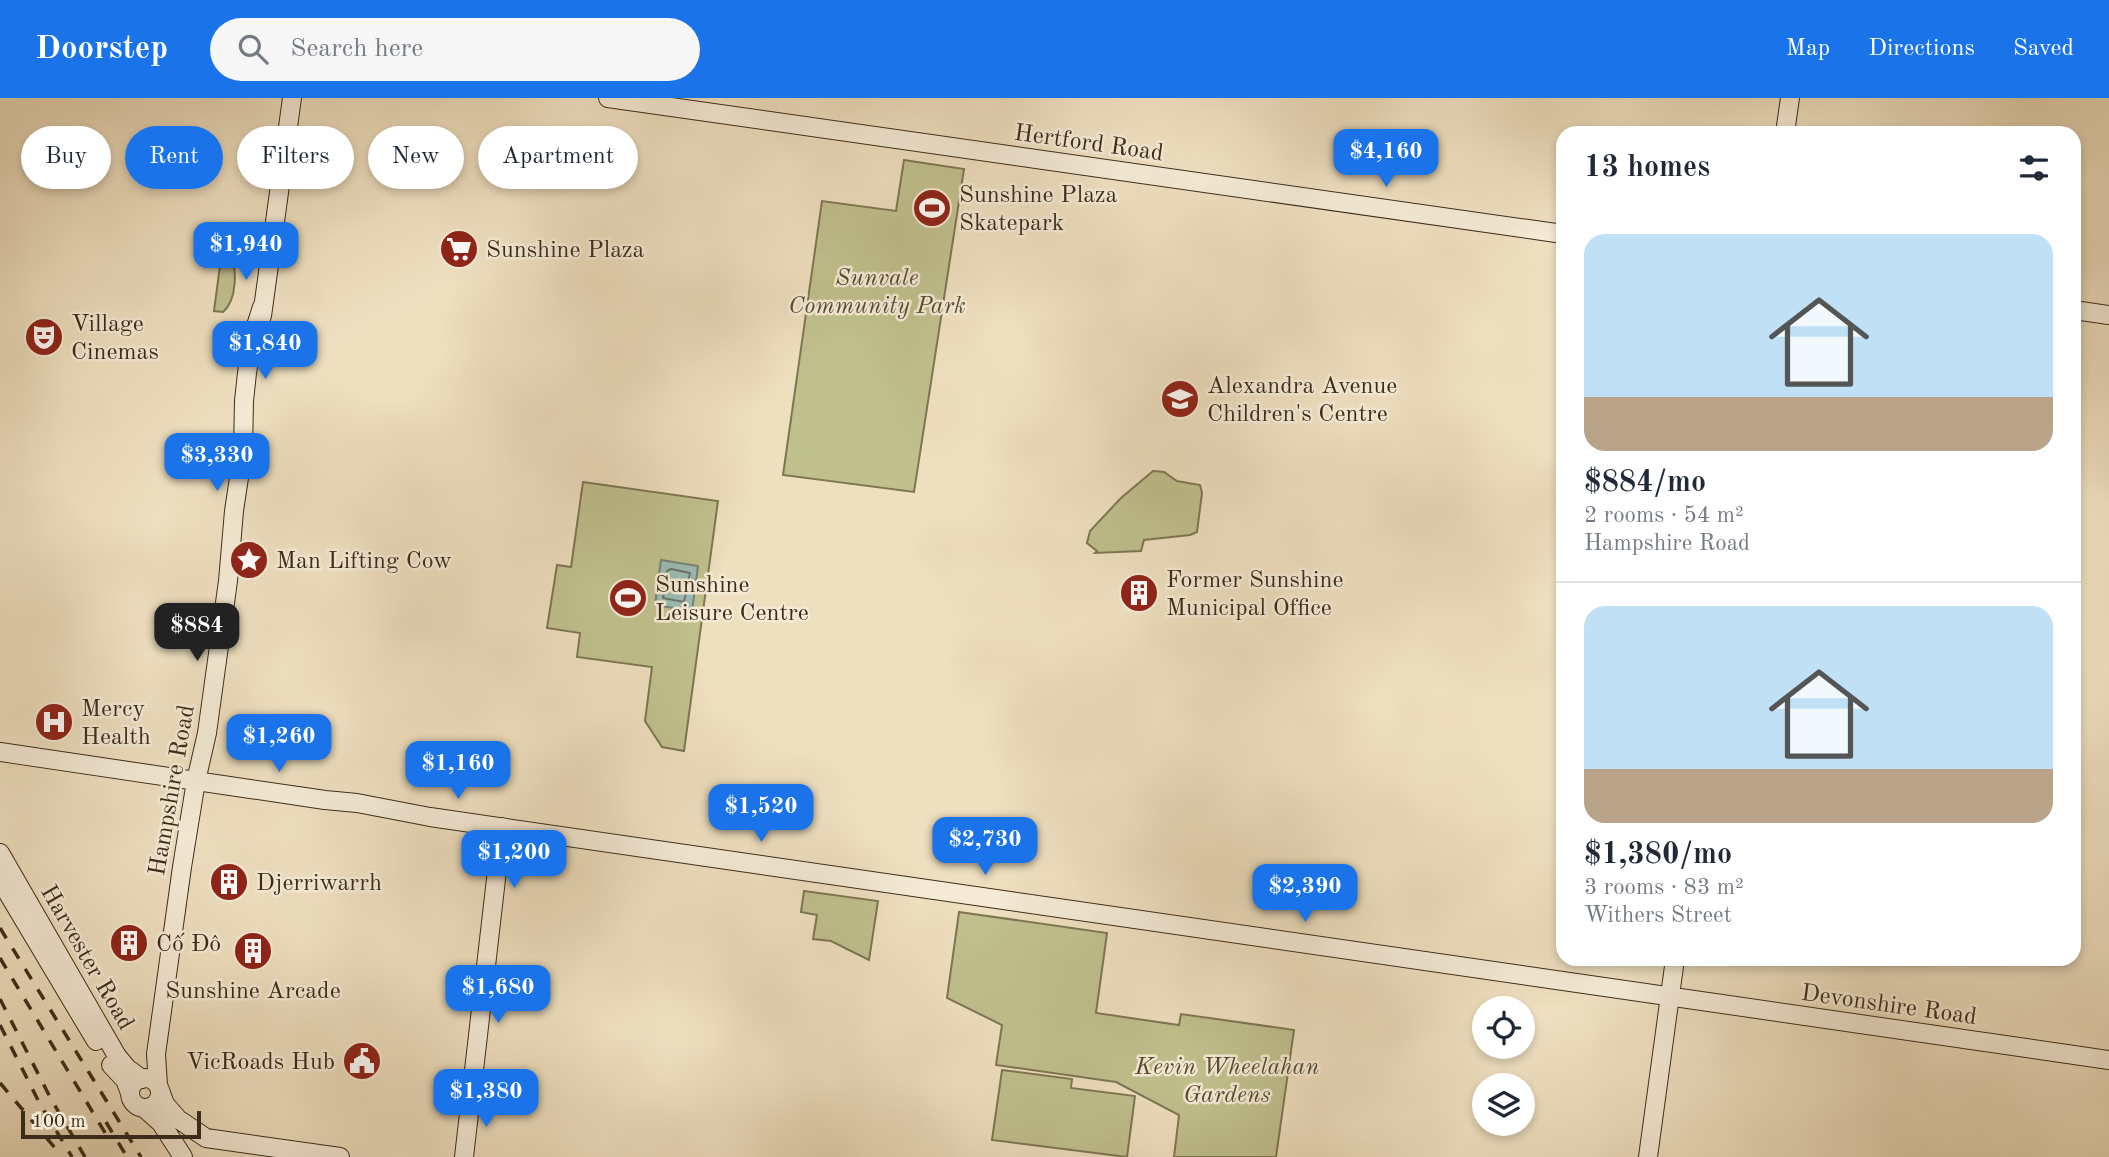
<!DOCTYPE html>
<html lang="en">
<head>
<meta charset="utf-8">
<style>
	body { margin:0; font-family:"Old Standard TT",serif; background:#f6f6f7; color:#1f2937; height:100vh; display:flex; flex-direction:column; font-size:26px; white-space:nowrap }
	* { box-sizing:border-box; margin:0 }
	p { font-size:23px; color:#747a83 }
	.icon { flex:none; width:38px; height:38px; fill:none; stroke:currentColor; stroke-width:2; stroke-linecap:round; stroke-linejoin:round }
	.map { position:relative; flex:1; overflow:hidden }
	.details { position:absolute; left:1556px; top:28px; width:525px; height:840px; display:flex; flex-direction:column; background:#fff; border-radius:21px; box-shadow:0 4px 10px #0003 }
	.details>* { flex:none }
	.guide { position:absolute; left:21px; top:28px; width:665px; height:63px; display:flex; gap:14px }
	.buttons { position:absolute; left:1472px; top:898px; display:grid; gap:14px }
	.buttons a { display:grid; place-items:center; width:63px; height:63px; border-radius:50%; background:#fff; box-shadow:0 4px 10px #0003; font-size:35px }
	.scale { position:absolute; left:21px; bottom:18px; width:180px; box-sizing:border-box; padding-left:7px; border:4px solid #3d2c19; border-top:0; font-size:19px; line-height:24px; white-space:nowrap; color:#3d2c19; -webkit-text-stroke:5px #f4ead5; paint-order:stroke }
	.price { position:absolute; translate:-50% -60px; padding:0 16px; border-radius:14px; background:#1a73e8; color:#fff; font-size:23px; line-height:46px; filter:drop-shadow(0 2px 4px #0008) }
	.price::after { content:''; position:absolute; left:50%; top:42px; width:21px; height:16px; margin-left:-10px; background:inherit; clip-path:polygon(0 0,100% 0,50% 100%) }
	.price.on { background:#222; color:#fff }
	ul { padding:0; list-style:none }
	li { display:grid; align-content:center; gap:14px; height:371px; padding:0 28px }
	li+li { border-top:2px solid #e0e1e3 }
	li span { display:grid; place-items:center; height:217px; border-radius:21px; color:#555 }
	li>.icon { margin-inline-start:auto }
	span .icon { width:126px; height:126px; fill:#fffc; stroke-width:1 }
	li b { font-size:30px }
	h2 { display:flex; justify-content:space-between; align-items:center; height:84px; padding:0 28px; font-size:30px }
	.chip { padding:0 24px; border-radius:32px; background:#fff; box-shadow:0 4px 10px #0003; font-size:24px; line-height:63px }
	.chip.on { background:#1a73e8; color:#fff }
	header { display:flex; align-items:center; gap:42px; box-sizing:border-box; height:98px; padding:0 35px; background:#1a73e8; color:#fff }
	header strong { font-size:33px }
	nav { display:flex; gap:38px; margin-inline-start:auto; font-size:24px }
	.search { width:490px; height:63px; background:#f6f6f7; display:flex; align-items:center; gap:18px; box-sizing:border-box; padding:0 24px; border-radius:38px; color:#747a83; font-size:26px }
	.map>svg:first-child { display:block }
</style>
</head>
<body>
<header>
<strong>Doorstep</strong>
<div class="search"><svg class="icon" aria-label="search" viewBox="0 0 24 24"><circle cx="10" cy="10" r="6"/><path d="M15 15l6 6"/></svg>Search here</div>
<nav><a>Map</a><a>Directions</a><a>Saved</a></nav>
</header>
<div class="map">
<svg width="2109" height="1059" viewBox="0 0 2109 1059">
	<rect width="100%" height="100%" fill="#eedfbf"/>
	<filter id="stains"><feTurbulence type="fractalNoise" baseFrequency=".00286" numOctaves="4"/><feColorMatrix values="0 0 0 0 .2 0 0 0 0 .09 0 0 0 0 .02 0 0 0 .5 -.17"/></filter>
	<radialGradient id="worn" r=".72"><stop offset=".6" stop-color="#630" stop-opacity="0"/><stop offset="1" stop-color="#630" stop-opacity=".3"/></radialGradient>
	<!-- green -->
	<path fill="#c0c08d" stroke="#7e7653" stroke-width="2" d="M904 62 964 71 914 394 783 377 822 103 896 113Z
		M229 154C238 170 237 202 223 214L214 213 221 160Z
		M1153 373 1164 374 1177 383 1200 387 1202 395 1197 434 1190 437 1144 442 1141 453 1095 455 1097 453 1087 445 1090 433 1121 400Z
		M583 384 718 403 684 653 662 649 645 623 652 569 577 559 580 535 547 530 557 467 571 469Z
		M804 793 878 803 869 862 831 843 813 841 817 817 801 814Z
		M959 814 1107 835 1096 915 1179 927 1181 916 1294 932 1276 1059H1174L1179 1017 1116 984 996 967 1002 927 947 900Z
		M1002 972 1072 981 1071 990 1135 998 1127 1059 992 1042Z"/>
	<!-- water -->
	<path fill="#99bcb3" stroke="#748275" stroke-width="2" d="M661 462 698 468 692 513 655 507Z"/>
	<g fill="none" stroke-linecap="round" stroke-linejoin="round">
		<!-- shore -->
		<path stroke="#6b7466" stroke-width="2" d="M671 471 690 475 684 504 663 500 667 473Z"/>
		<defs>
			<path id="secondary" d="M608 0 1563 136
				M1785 35 1790 0
				M2074 212 2109 217
				M262 218 292 0
				M0 654 325 702 357 705 430 719 2109 962
				M0 755 117 958 127 970 142 981
				M0 782 96 943
				M111 967 125 982 130 995
				M130 995a15 15 0 1 1 30 0a15 15 0 1 1-30 0Z
				M158 987 156 956 182 769 196 683 207 635 228 483 234 413 243 353 244 303 247 275 253 237 262 209
				M160 992 165 1006 178 1021 206 1040 340 1059
				M144 1010 161 1025 183 1059
				M464 1059 502 729
				M1648 1059 1675 861"/>
		</defs>
		<!-- secondary casing -->
		<use href="#secondary" stroke="#3d2c19" stroke-width="20"/>
		<!-- secondary -->
		<use href="#secondary" stroke="#f4ead5" stroke-width="18"/>
		<!-- rail -->
		<path stroke="#3d2c19" stroke-width="3.5" stroke-dasharray="12 12" stroke-linecap="butt" d="M0 830 141 1059
			M0 860 107 1038
			M0 901 51 1001 85 1059
			M0 927 40 1006 72 1059
			M0 985 61 1057
			M106 1024 127 1059"/>
	</g>
	<!-- icons -->
	<defs>
		<symbol id="stadium-disc" viewBox="-11 -11 22 22"><circle r="9.5" fill="#8f2418" stroke="#f4ead5"/><path d="M0-5a6.5 5 0 1 0 0 10a6.5 5 0 1 0 0-10ZM-3.5-1.8h7v3.6h-7Z" fill="#fff"/></symbol>
		<symbol id="supermarket-disc" viewBox="-11 -11 22 22"><circle r="9.5" fill="#8f2418" stroke="#f4ead5"/><path d="M-6-5.5h2.5l.6 2H6L4.5 2H-2.5L-4.4-4H-6ZM-1.5 3.2a1.3 1.3 0 1 0 .1 0ZM3 3.2a1.3 1.3 0 1 0 .1 0Z" fill="#fff"/></symbol>
		<symbol id="theatre-disc" viewBox="-11 -11 22 22"><circle r="9.5" fill="#8f2418" stroke="#f4ead5"/><path d="M-5-5.5Q0-4 5-5.5V0Q5 5 0 6Q-5 5-5 0ZM-3.3-2.5H-1v1.5H-3.3ZM1-2.5H3.3v1.5H1ZM-2.8 1Q0 5.5 2.8 1Z" fill="#fff"/></symbol>
		<symbol id="school-disc" viewBox="-11 -11 22 22"><circle r="9.5" fill="#8f2418" stroke="#f4ead5"/><path d="M0-5L7-2L0 1L-7-2ZM-4 1L0 2.5L4 1V4Q0 6-4 4Z" fill="#fff"/></symbol>
		<symbol id="sight-disc" viewBox="-11 -11 22 22"><circle r="9.5" fill="#8f2418" stroke="#f4ead5"/><path d="M0-6L1.8-2.2L6-1.7L2.9 1.2L3.7 5.4L0 3.3L-3.7 5.4L-2.9 1.2L-6-1.7L-1.8-2.2Z" fill="#fff"/></symbol>
		<symbol id="building-disc" viewBox="-11 -11 22 22"><circle r="9.5" fill="#8f2418" stroke="#f4ead5"/><path d="M-4-6H4V6H1V3H-1V6H-4ZM-2.5-4.3h1.7v1.8h-1.7ZM.8-4.3h1.7v1.8H.8ZM-2.5-1h1.7V.8h-1.7ZM.8-1h1.7V.8H.8Z" fill="#fff"/></symbol>
		<symbol id="hospital-disc" viewBox="-11 -11 22 22"><circle r="9.5" fill="#8f2418" stroke="#f4ead5"/><path d="M-5-5h3v3.5h4V-5h3V5h-3V1.5h-4V5h-3Z" fill="#fff"/></symbol>
		<symbol id="civic-disc" viewBox="-11 -11 22 22"><circle r="9.5" fill="#8f2418" stroke="#f4ead5"/><path d="M-.6-6.5H3V-4.5H.6V-3L4-1V1h2V6H-6V1h2V-1L-.6-3ZM-1.2 2.5V6h2.4V2.5Z" fill="#fff"/></symbol>
	</defs>
	<g fill-rule="evenodd">
		<use href="#stadium-disc" x="910" y="88" width="44" height="44"/>
		<use href="#supermarket-disc" x="437" y="129" width="44" height="44"/>
		<use href="#theatre-disc" x="22" y="217" width="44" height="44"/>
		<use href="#school-disc" x="1158" y="279" width="44" height="44"/>
		<use href="#sight-disc" x="227" y="440" width="44" height="44"/>
		<use href="#building-disc" x="1117" y="473" width="44" height="44"/>
		<use href="#stadium-disc" x="606" y="478" width="44" height="44"/>
		<use href="#hospital-disc" x="32" y="602" width="44" height="44"/>
		<use href="#building-disc" x="207" y="762" width="44" height="44"/>
		<use href="#building-disc" x="107" y="823" width="44" height="44"/>
		<use href="#building-disc" x="231" y="831" width="44" height="44"/>
		<use href="#civic-disc" x="340" y="941" width="44" height="44"/>
	</g>
	<g text-anchor="middle" stroke-width="5" stroke-linejoin="round" paint-order="stroke">
		<!-- street labels -->
		<g font-size="24" fill="#3d2c19" stroke="#f4ead5">
			<text transform="translate(1089 44) rotate(8)" y="8">Hertford Road</text>
			<text transform="translate(171 692) rotate(-80)" y="8">Hampshire Road</text>
			<text transform="translate(88 859) rotate(60)" y="8">Harvester Road</text>
			<text transform="translate(1889 906) rotate(8)" y="8">Devonshire Road</text>
		</g>
		<!-- poi labels -->
		<g font-size="24" fill="#3d2c19" stroke="#f4ead5" text-anchor="start">
			<text x="959" y="104">Sunshine Plaza<tspan x="959" dy="28">Skatepark</tspan></text>
			<text x="486" y="159">Sunshine Plaza</text>
			<text x="71" y="233">Village<tspan x="71" dy="28">Cinemas</tspan></text>
			<text x="1207" y="295">Alexandra Avenue<tspan x="1207" dy="28">Children's Centre</tspan></text>
			<text x="276" y="470">Man Lifting Cow</text>
			<text x="1166" y="489">Former Sunshine<tspan x="1166" dy="28">Municipal Office</tspan></text>
			<text x="655" y="494">Sunshine<tspan x="655" dy="28">Leisure Centre</tspan></text>
			<text x="81" y="618">Mercy<tspan x="81" dy="28">Health</tspan></text>
			<text x="256" y="792">Djerriwarrh</text>
			<text x="156" y="853">Cố Đô</text>
			<text x="253" y="900" text-anchor="middle">Sunshine Arcade</text>
			<text x="335" y="971" text-anchor="end">VicRoads Hub</text>
		</g>
		<!-- park labels -->
		<g font-size="24" font-style="italic" fill="#574a30" stroke="#f4ead5">
			<text x="877" y="187">Sunvale<tspan x="877" dy="28">Community Park</tspan></text>
			<text x="1227" y="976">Kevin Wheelahan<tspan x="1227" dy="28">Gardens</tspan></text>
		</g>
	</g>
	<rect width="100%" height="100%" filter="url(#stains)"/>
	<rect width="100%" height="100%" fill="url(#worn)"/>
</svg>
<div class="buttons">
<a><svg class="icon" aria-label="locate" viewBox="0 0 24 24"><circle cx="12" cy="12" r="6"/><path d="M12 2v4M12 18v4M2 12h4M18 12h4"/></svg></a>
<a><svg class="icon" aria-label="layers" viewBox="0 0 24 24"><path d="M12 4l9 5-9 5-9-5zM3 14l9 5 9-5"/></svg></a>
</div>
<div class="scale">100 m</div>
<b class="price" style="left:1386px;top:91px">$4,160</b>
<b class="price" style="left:246px;top:184px">$1,940</b>
<b class="price" style="left:265px;top:283px">$1,840</b>
<b class="price" style="left:217px;top:395px">$3,330</b>
<b class="price on" style="left:197px;top:565px">$884</b>
<b class="price" style="left:279px;top:676px">$1,260</b>
<b class="price" style="left:458px;top:703px">$1,160</b>
<b class="price" style="left:761px;top:746px">$1,520</b>
<b class="price" style="left:985px;top:779px">$2,730</b>
<b class="price" style="left:514px;top:792px">$1,200</b>
<b class="price" style="left:1305px;top:826px">$2,390</b>
<b class="price" style="left:498px;top:927px">$1,680</b>
<b class="price" style="left:486px;top:1031px">$1,380</b>
<div class="guide">
<a class="chip">Buy</a>
<a class="chip on">Rent</a>
<a class="chip">Filters</a>
<a class="chip">New</a>
<a class="chip">Apartment</a>
</div>
<section class="details">
<h2>13 homes<svg class="icon" aria-label="filters" viewBox="0 0 24 24"><path d="M4 7h16M4 17h16"/><circle cx="9" cy="7" r="2"/><circle cx="15" cy="17" r="2"/></svg></h2>
<ul>
<li><span style="background:linear-gradient(#bfe0f5 75%,#b9a48a 0)"><svg class="icon" aria-label="home" viewBox="0 0 24 24"><path d="M3 11l9-7 9 7M6 9v11h12V9"/></svg></span><div><b>$884/mo</b><p>2 rooms · 54 m²</p><p>Hampshire Road</p></div></li>
<li><span style="background:linear-gradient(#bfe0f5 75%,#b9a48a 0)"><svg class="icon" aria-label="home" viewBox="0 0 24 24"><path d="M3 11l9-7 9 7M6 9v11h12V9"/></svg></span><div><b>$1,380/mo</b><p>3 rooms · 83 m²</p><p>Withers Street</p></div></li>
</ul>
</section>
</div>
</body>
</html>
